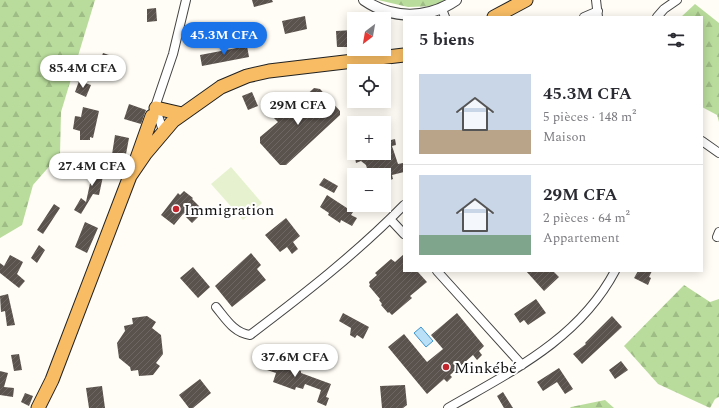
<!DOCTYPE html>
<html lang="fr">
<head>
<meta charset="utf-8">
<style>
	body { margin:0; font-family:Spectral,serif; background:#f7f7f7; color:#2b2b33; height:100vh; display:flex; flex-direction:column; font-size:15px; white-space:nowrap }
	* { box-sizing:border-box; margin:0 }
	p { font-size:13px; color:#7c7c81 }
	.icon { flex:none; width:22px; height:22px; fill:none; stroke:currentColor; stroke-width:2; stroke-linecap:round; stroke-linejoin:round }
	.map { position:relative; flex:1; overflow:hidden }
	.panel { position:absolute; left:403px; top:16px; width:300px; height:256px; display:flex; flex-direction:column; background:#fff; border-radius:0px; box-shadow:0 2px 10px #0003 }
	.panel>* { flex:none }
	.needle { width:26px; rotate:211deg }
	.tools { position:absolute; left:347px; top:12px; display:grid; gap:8px }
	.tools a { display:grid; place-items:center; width:44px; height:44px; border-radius:0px; background:#fff; box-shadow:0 2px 10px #0003; font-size:20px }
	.price { position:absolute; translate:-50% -34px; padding:0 9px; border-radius:14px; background:#fff; color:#222; font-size:13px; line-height:26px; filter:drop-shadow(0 1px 2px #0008) }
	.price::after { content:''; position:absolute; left:50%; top:24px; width:12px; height:9px; margin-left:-6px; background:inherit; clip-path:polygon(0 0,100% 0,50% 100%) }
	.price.active { background:#1a73e8; color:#fff }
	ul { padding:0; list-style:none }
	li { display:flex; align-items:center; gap:12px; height:100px; padding:0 16px }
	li+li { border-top:1px solid #e1e1e2 }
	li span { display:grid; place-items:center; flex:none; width:112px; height:80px; border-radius:0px; color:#555 }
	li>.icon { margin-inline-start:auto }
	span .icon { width:48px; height:48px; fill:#fffc; stroke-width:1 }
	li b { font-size:17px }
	h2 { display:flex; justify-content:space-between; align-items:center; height:48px; padding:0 16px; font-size:17px }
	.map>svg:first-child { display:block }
</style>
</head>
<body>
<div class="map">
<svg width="719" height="408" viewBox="0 0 719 408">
	<defs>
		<pattern id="forest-firs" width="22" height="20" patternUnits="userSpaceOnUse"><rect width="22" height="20" fill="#b9dc9c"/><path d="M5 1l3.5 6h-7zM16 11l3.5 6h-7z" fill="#9ebc85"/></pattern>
		<pattern id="building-hatch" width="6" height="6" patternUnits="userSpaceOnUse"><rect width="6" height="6" fill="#5a524d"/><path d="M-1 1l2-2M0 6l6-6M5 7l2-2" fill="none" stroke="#6d6662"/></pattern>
	</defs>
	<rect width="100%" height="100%" fill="#fffdf5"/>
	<!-- forest -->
	<path fill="url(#forest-firs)" d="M0 0H95L61 112 60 154 33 185 22 225 0 238Z
		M378 0H445L437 6 408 7Z
		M695 4 719 23V122L717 115 702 107V17H681Z
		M684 285 710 302 719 299V397L715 399 710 408 658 384 624 346Z
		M605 400 614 408H570L571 407Z"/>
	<!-- pitch -->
	<path fill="#e6f2cf" d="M231 167 262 203 243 220 211 184Z"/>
	<!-- water -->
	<path fill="#b9e0f7" stroke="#3f96cf" d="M421 327 433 341 426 347 414 333Z"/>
	<!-- building -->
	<path fill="url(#building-hatch)" d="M252 0H272L273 2 254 7Z
		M156 8 157 21 147 22V9Z
		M305 16 307 29 285 34 282 21Z
		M354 30V47H337L336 31Z
		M247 46 249 57 202 66 200 55Z
		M103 53 112 56 106 74 97 70Z
		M79 81 91 85 86 97 75 92Z
		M314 88 320 89 340 111V115L286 165H280L260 143V137L278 122 269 113 282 101 290 110Z
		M252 92 258 106 248 110 242 96Z
		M129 104 146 110 141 124 124 119Z
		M83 107 99 111 93 138 90 137V140H80V131L73 129 75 116 81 117Z
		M384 124H386L391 140 395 139 396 145 392 146 398 164 403 163 404 168V172L392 175 393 179 384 182V175H369L366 165 361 161 356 163 354 153H384Z
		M115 135 129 138 126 154 122 153 120 162 111 161Z
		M94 165 105 167 99 195 93 194 81 214 74 210 81 198 86 202Z
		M324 178 338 186 334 193 319 185Z
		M184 191 193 198 192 199 204 211 192 223 183 214 174 225 161 215 178 193 180 195Z
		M327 195 353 212 351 215 357 218 352 226 341 220 340 223 328 215 329 213 320 207Z
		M54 204 60 208 43 234 37 230Z
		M286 218 300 236 293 242 298 249 292 254 287 247 280 252 265 235Z
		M85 222 98 228 87 253 75 247Z
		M39 245 45 250 37 263 31 258Z
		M251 253 261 265 257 269 266 280 232 307 215 286Z
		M404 254V271H417L427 282 410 296 412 298 392 315 389 312 388 313 381 305 382 304 379 300 380 299 369 286 370 285 369 282 377 275 375 273 391 259 395 262Z
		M10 255 23 262 17 274 25 281 19 288 0 273V263L4 266Z
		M193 267 210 287 198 298 180 278Z
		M526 271H553L559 277 544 291Z
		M638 271H652L649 277 651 278 648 285 634 278Z
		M8 294 15 325 7 326 5 311 1 312 0 296Z
		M536 299 546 313 528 325 524 320 520 323 514 314Z
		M343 313 369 327 363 339 357 335 355 338 350 335 351 328 339 321Z
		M457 313 484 346 479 351 482 355 477 360 473 355 450 375 452 377 447 382 444 379 427 394 388 347 404 334 427 362 443 349 431 335Z
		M147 316 156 322 152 328 161 335 163 354 156 363 160 366 153 375 139 376 138 370 131 371 130 367 119 358 117 343 125 331 124 326 133 324 132 318Z
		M612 316 622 327 582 364 573 354 586 344 585 343Z
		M19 354 22 370 14 371 11 355Z
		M261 357 284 365 286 360 297 364 295 369 301 371V373L331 384 326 397 329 398 326 406 317 402 321 390 305 384 303 389 296 387 295 390 273 382 276 373 258 367Z
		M621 361 628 370 615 379 609 370Z
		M559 368 573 389 565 394 557 382 543 391 537 382Z
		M0 371 8 373 4 387 14 388 13 397 0 395Z
		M200 379 211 393 193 408H189L179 395Z
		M405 385 407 405 403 408H382L380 386Z
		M102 386 105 408H89L86 388Z
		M503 392 513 408H504L497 396Z
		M25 393 33 396 29 406 21 402Z"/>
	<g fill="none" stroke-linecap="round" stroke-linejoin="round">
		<defs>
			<path id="minor" d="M596 0 598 17
				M442 9 445 17
				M584 17 598 11
				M657 17 664 9 677 0
				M155 106 163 131
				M154 110 173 54 186 0
				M702 141 719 153
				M390 219 404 234
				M717 237 719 232
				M437 271 522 365
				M216 307C226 319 234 333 250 335 303 295 357 253 404 205
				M448 408C512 371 579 339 615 271"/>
			<path id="tertiary" d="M364 0C393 20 428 19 456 0"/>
			<path id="trunk" d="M494 17 526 0
				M156 108 182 114
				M136 161 152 116
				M38 408 52 380 130 176 145 154 173 121 221 87 247 76 269 71 404 55"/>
		</defs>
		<!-- minor casing -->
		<use href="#minor" stroke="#444" stroke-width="10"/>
		<!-- tertiary casing -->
		<use href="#tertiary" stroke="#444" stroke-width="12"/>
		<!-- trunk casing -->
		<use href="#trunk" stroke="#222" stroke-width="15"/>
		<!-- minor -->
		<use href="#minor" stroke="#fff" stroke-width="8"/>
		<!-- tertiary -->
		<use href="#tertiary" stroke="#fff" stroke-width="10"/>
		<!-- trunk -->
		<use href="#trunk" stroke="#f7bc64" stroke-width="13"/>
	</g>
	<!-- markers -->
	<g fill="#c4262e" stroke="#fff" stroke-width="1.5">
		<circle cx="176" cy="209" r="4"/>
		<circle cx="446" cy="367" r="4"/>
	</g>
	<g text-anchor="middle" stroke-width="4" stroke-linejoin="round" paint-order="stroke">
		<!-- poi labels -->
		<g font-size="16" fill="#111" stroke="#fff" text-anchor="start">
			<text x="184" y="215">Immigration</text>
			<text x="454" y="373">Minkébé</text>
		</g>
	</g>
</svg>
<div class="tools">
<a><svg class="needle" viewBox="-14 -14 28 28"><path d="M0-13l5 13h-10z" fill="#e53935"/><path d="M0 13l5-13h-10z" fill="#7c7c81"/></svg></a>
<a><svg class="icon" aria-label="locate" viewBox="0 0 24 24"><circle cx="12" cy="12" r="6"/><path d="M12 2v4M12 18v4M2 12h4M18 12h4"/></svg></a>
<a>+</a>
<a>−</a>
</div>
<b class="price active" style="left:224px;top:56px">45.3M CFA</b>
<b class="price" style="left:83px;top:89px">85.4M CFA</b>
<b class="price" style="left:298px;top:126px">29M CFA</b>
<b class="price" style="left:92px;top:187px">27.4M CFA</b>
<b class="price" style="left:295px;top:378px">37.6M CFA</b>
<section class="panel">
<h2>5 biens<svg class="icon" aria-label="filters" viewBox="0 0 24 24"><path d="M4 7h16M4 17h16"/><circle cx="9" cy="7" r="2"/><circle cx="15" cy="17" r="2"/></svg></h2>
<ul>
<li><span style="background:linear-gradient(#c9d6e8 70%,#b9a48a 0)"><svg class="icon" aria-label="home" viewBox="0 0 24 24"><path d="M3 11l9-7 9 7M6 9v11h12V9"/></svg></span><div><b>45.3M CFA</b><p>5 pièces · 148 m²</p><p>Maison</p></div></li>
<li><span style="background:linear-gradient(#c9d6e8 75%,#7fa58c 0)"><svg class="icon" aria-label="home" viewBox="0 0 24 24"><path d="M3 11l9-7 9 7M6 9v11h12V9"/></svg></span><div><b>29M CFA</b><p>2 pièces · 64 m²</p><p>Appartement</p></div></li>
</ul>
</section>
</div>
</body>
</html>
